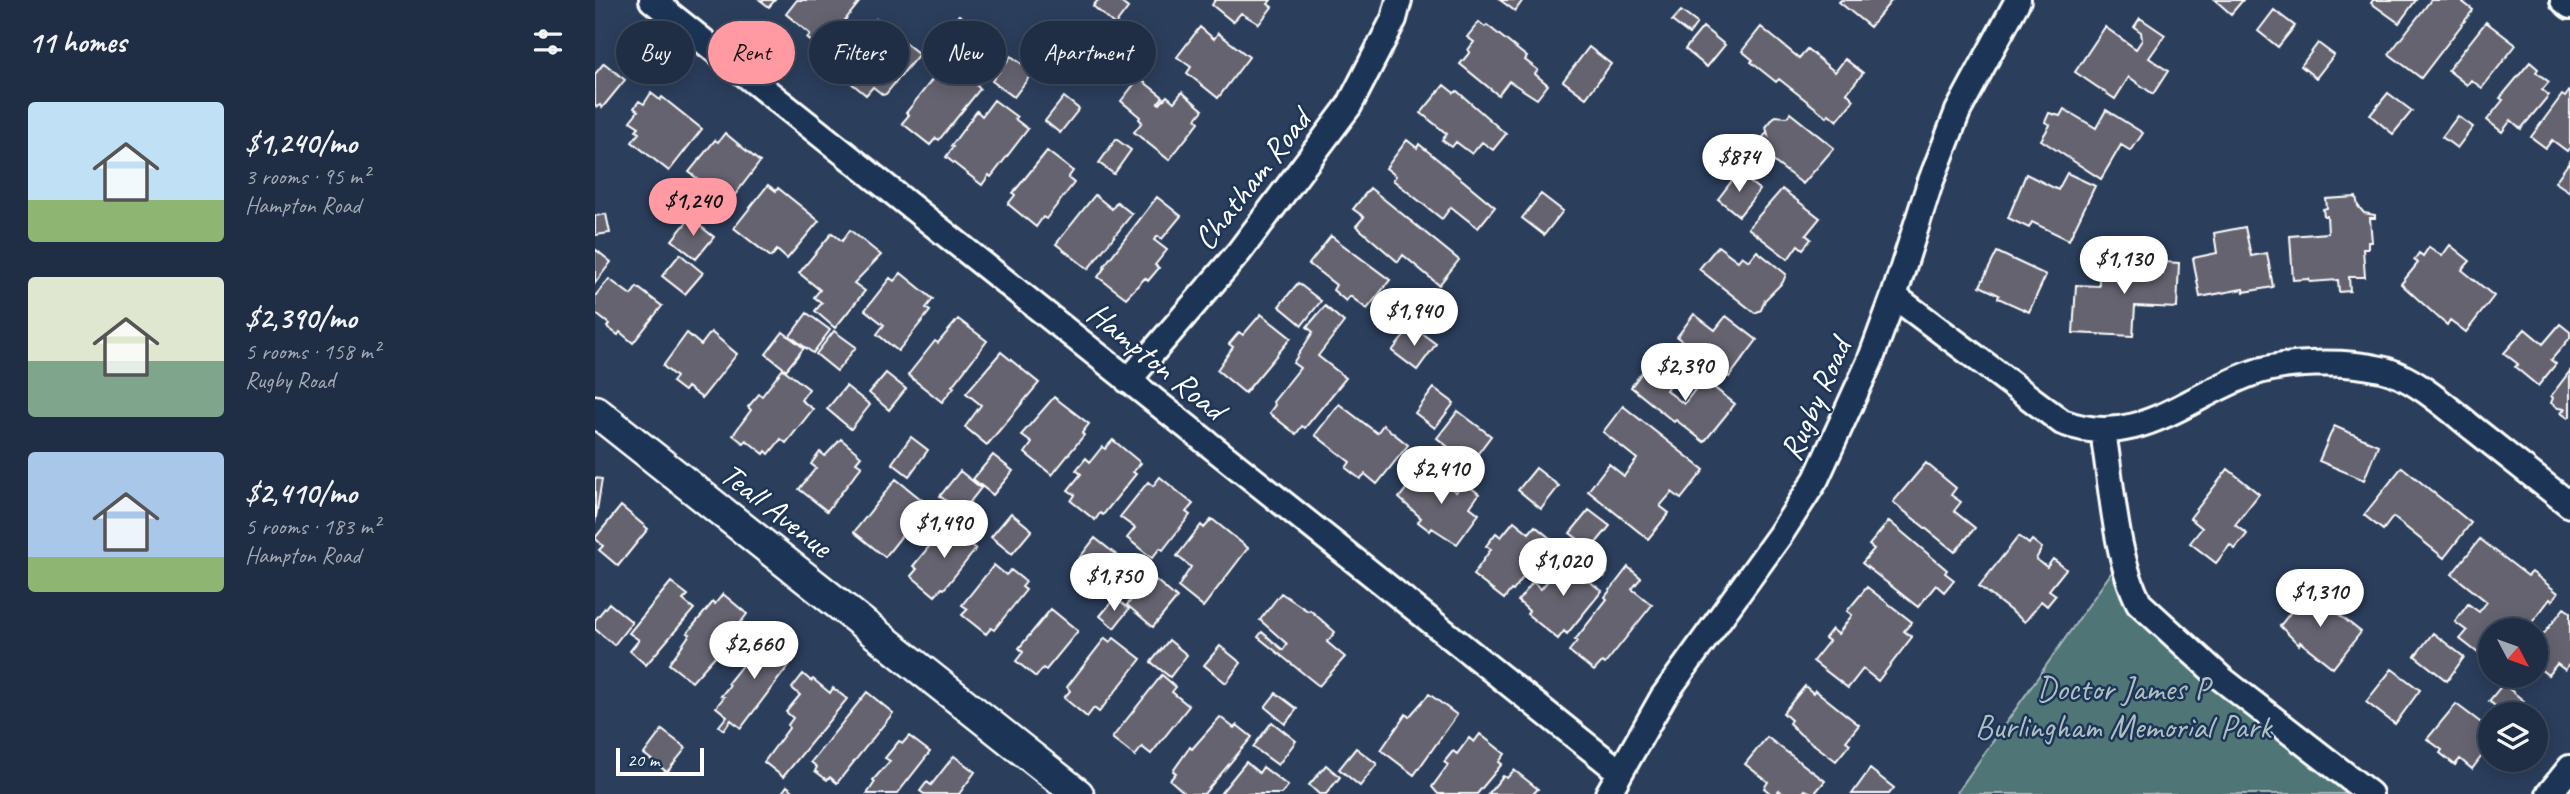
<!DOCTYPE html>
<html lang="en">
<head>
<meta charset="utf-8">
<style>
	body { margin:0; font-family:Caveat,sans-serif; background:#2d3a50; color:#f1f3f6; height:100vh; display:flex; flex-direction:column; font-size:26px; white-space:nowrap }
	* { box-sizing:border-box; margin:0 }
	p { font-size:23px; color:#a2a8b3 }
	.icon { flex:none; width:38px; height:38px; fill:none; stroke:currentColor; stroke-width:2; stroke-linecap:round; stroke-linejoin:round }
	.map { position:relative; flex:1; overflow:hidden }
	.details { display:flex; flex-direction:column; background:#202e45; width:595px }
	.details>* { flex:none }
	.banner { position:absolute; left:21px; top:21px; width:665px; height:63px; display:flex; gap:14px }
	.needle { width:46px; rotate:131deg }
	.fabs { position:absolute; left:1883px; top:618px; display:grid; gap:14px }
	.fabs a { display:grid; place-items:center; width:70px; height:70px; border-radius:50%; background:#202e45; box-shadow:0 4px 18px #0003,0 0 0 2px #3d4a5e; font-size:35px }
	.scale { position:absolute; left:21px; bottom:18px; width:88px; box-sizing:border-box; padding-left:7px; border:4px solid #fff; border-top:0; font-size:19px; line-height:24px; white-space:nowrap; color:#fff; -webkit-text-stroke:5px #1d3557; paint-order:stroke }
	.price { position:absolute; translate:-50% -60px; padding:0 16px; border-radius:24px; background:#fff; color:#222; font-size:23px; line-height:46px; filter:drop-shadow(0 2px 4px #0008) }
	.price::after { content:''; position:absolute; left:50%; top:42px; width:21px; height:16px; margin-left:-10px; background:inherit; clip-path:polygon(0 0,100% 0,50% 100%) }
	.price.active { background:#ff9aa2; color:#111 }
	ul { padding:0; list-style:none }
	li { display:flex; align-items:center; gap:21px; height:175px; padding:0 28px }
	li span { display:grid; place-items:center; flex:none; width:196px; height:140px; border-radius:7px; color:#555 }
	li>.icon { margin-inline-start:auto }
	span .icon { width:84px; height:84px; fill:#fffc; stroke-width:1 }
	li b { font-size:30px }
	h2 { display:flex; justify-content:space-between; align-items:center; height:84px; padding:0 28px; font-size:30px }
	.pill { padding:0 24px; border-radius:32px; background:#202e45; box-shadow:0 4px 18px #0003,0 0 0 2px #3d4a5e; font-size:24px; line-height:63px }
	.pill.active { background:#ff9aa2; color:#111 }
	main { display:flex; flex:1; min-height:0 }
	.map>svg:first-child { display:block }
</style>
</head>
<body>
<main>
<section class="details">
<h2>11 homes<svg class="icon" aria-label="filters" viewBox="0 0 24 24"><path d="M4 7h16M4 17h16"/><circle cx="9" cy="7" r="2"/><circle cx="15" cy="17" r="2"/></svg></h2>
<ul>
<li><span style="background:linear-gradient(#bfe0f5 70%,#8fb573 0)"><svg class="icon" aria-label="home" viewBox="0 0 24 24"><path d="M3 11l9-7 9 7M6 9v11h12V9"/></svg></span><div><b>$1,240/mo</b><p>3 rooms · 95 m²</p><p>Hampton Road</p></div></li>
<li><span style="background:linear-gradient(#dfe7d0 60%,#7fa58c 0)"><svg class="icon" aria-label="home" viewBox="0 0 24 24"><path d="M3 11l9-7 9 7M6 9v11h12V9"/></svg></span><div><b>$2,390/mo</b><p>5 rooms · 158 m²</p><p>Rugby Road</p></div></li>
<li><span style="background:linear-gradient(#a9c7e8 75%,#8fb573 0)"><svg class="icon" aria-label="home" viewBox="0 0 24 24"><path d="M3 11l9-7 9 7M6 9v11h12V9"/></svg></span><div><b>$2,410/mo</b><p>5 rooms · 183 m²</p><p>Hampton Road</p></div></li>
</ul>
</section>
<div class="map">
<svg width="1975" height="794" viewBox="0 0 1975 794">
	<rect width="100%" height="100%" fill="#2b3e5c"/>
	<filter id="ink" filterUnits="userSpaceOnUse"><feTurbulence type="fractalNoise" baseFrequency=".0143" numOctaves="2"/><feDisplacementMap in="SourceGraphic" scale="14" xChannelSelector="R" yChannelSelector="G"/><feConvolveMatrix kernelMatrix="1 2 1 2 8 2 1 2 1" color-interpolation-filters="sRGB"/></filter>
	<g filter="url(#ink)">
		<!-- green -->
		<path fill="#4f7477" stroke="#a7babb" stroke-width="2" d="M1528 556 1536 587 1775 794H1361Z"/>
		<!-- building -->
		<path fill="#65646f" stroke="#fff" stroke-width="2" d="M165 0H180L174 7Z
			M202 0H266L226 50 212 38 215 34 191 14Z
			M503 0H523L533 8 520 25 498 6Z
			M620 0H676L673 4 677 7 664 24 646 13 638 22 617 5Z
			M905 0H928L920 11Z
			M1246 0H1297L1275 27 1244 2Z
			M1620 0H1648L1636 14Z
			M1778 0H1821L1804 23 1776 3Z
			M1836 0H1865L1878 10 1826 78 1794 54Z
			M1679 10 1700 26 1683 47 1663 31Z
			M1086 11 1102 23 1094 34 1077 21Z
			M364 15 386 32 365 56 344 39Z
			M1545 18 1570 35 1554 58 1573 71 1558 94 1534 77 1520 99 1480 72 1510 27 1541 49 1547 40 1546 32 1539 27Z
			M281 19 324 54 291 94 288 95 278 87 271 95 227 59 244 41 256 50Z
			M884 22 890 27 892 25 932 57 930 60 943 70 940 74 953 85 942 99 914 81 903 95 865 64 875 52 873 50 879 42 872 37Z
			M1891 22 1921 45 1887 88 1876 80 1872 85 1853 70Z
			M605 27 619 39 623 33 654 57 623 98 592 73 596 67 582 57Z
			M1108 27 1130 45 1112 67 1090 49Z
			M1166 27 1204 58 1212 49 1240 72 1250 59 1268 73 1252 93 1259 100 1242 121 1234 114 1232 117 1184 79 1181 82 1156 62 1158 60 1147 51Z
			M1723 43 1739 55 1721 78 1706 66Z
			M994 47 1016 64 991 98 968 81Z
			M380 55 396 68 382 86 385 89 344 140 341 138 335 145 307 123 314 115 311 113 351 62 354 64 357 59 366 65 370 60 374 63Z
			M416 56 438 72 419 97 397 81Z
			M1935 62 1943 69 1941 72 1954 82 1947 90 1954 95 1926 129 1916 120 1907 132 1892 120 1908 100 1905 98Z
			M9 63 30 80 7 108 5 105 2 107 0 105V74Z
			M544 78 568 97 563 103 565 104 572 96 579 102 587 92 608 110 601 119 604 122 574 160 539 132 547 122 544 119 545 117 526 101Z
			M849 85 859 93 862 91 911 134 898 150 887 142 877 154 861 142 857 147 847 140 852 134 826 113Z
			M1975 90V147L1972 151 1957 140 1951 148 1936 137 1967 95 1970 97Z
			M56 93 65 100 67 97 107 129 74 171 37 142 44 133 41 130 44 127 35 121 43 111 39 108 44 101 49 104Z
			M1793 93 1817 111 1798 134 1775 115Z
			M469 97 484 109 465 133 450 121Z
			M399 100 422 117 420 119 433 129 396 177 394 175 387 185 351 157 358 147 356 146 382 111 387 116Z
			M1469 109 1501 128 1511 110 1548 133 1536 151 1526 145 1506 179 1446 140 1455 125 1450 122 1454 113 1465 116Z
			M1195 113 1239 148 1208 184 1161 148 1171 133 1173 135 1171 127 1180 116 1192 117Z
			M1863 116 1878 127 1862 148 1847 137Z
			M130 133 165 162 129 209 113 197 118 191 94 172 120 140 123 142Z
			M521 139 536 150 519 174 504 163Z
			M812 140 822 148 824 144 900 207 883 228 856 207 847 219 798 180 801 176 791 168Z
			M452 151 478 171 473 178 479 183 451 219 448 217 441 227 413 204 420 195 418 193Z
			M1975 161V192L1960 182Z
			M1143 173 1165 190 1144 216 1123 199Z
			M1472 173 1500 186 1474 240 1437 222 1434 228 1413 218 1431 174 1463 190Z
			M173 185 181 191 183 188 224 221 192 259 182 250 176 257 139 228Z
			M775 188 864 260 844 285 808 255 803 262 761 226 769 217 758 209Z
			M1187 189 1225 218 1211 235 1216 239 1208 249 1203 245 1193 259 1153 228Z
			M946 194 968 211 949 235 927 218Z
			M500 195 517 209 522 202 537 214 493 269 461 244Z
			M562 197 586 216 567 239 563 236 559 240 572 250 560 265 564 268 553 281 550 278 531 298 503 277 510 267 509 266Z
			M1761 197 1763 206 1769 213 1780 215V218H1775L1777 242H1773V249H1768L1770 277H1754L1755 291 1744 292 1743 280 1715 282 1714 279 1698 280 1695 236 1733 233 1732 216H1729L1728 209 1732 208 1731 199Z
			M11 214 15 233 0 235V216Z
			M95 218 119 237 101 259 77 240Z
			M1650 227 1656 256 1672 253 1678 287 1649 292 1648 289 1605 297 1598 258 1622 253 1619 233Z
			M255 230 286 255 259 283 270 291 240 328 220 311 227 303 219 297 225 290 204 273 237 233 247 241Z
			M736 236 795 280 772 309 755 296 751 301 738 290 741 285 714 264Z
			M1855 245 1875 261 1867 270 1899 296 1871 332 1855 320 1852 325 1846 320 1806 284 1823 263 1819 260 1824 253 1828 256 1834 247 1847 256Z
			M1123 246 1143 261 1147 256 1154 261 1162 251 1191 274 1188 282 1170 300 1166 310 1160 313 1104 269Z
			M1539 246 1562 273 1568 274 1569 262 1584 263 1582 308 1540 306 1538 336 1478 333 1481 285 1504 286V277Z
			M0 249 16 262 0 283Z
			M1402 252 1451 275 1434 312 1403 298 1404 295 1385 286Z
			M85 254 108 273 90 294 67 276Z
			M306 273 338 299 331 308 335 311 303 351 282 334 289 325 270 310 295 278 299 281Z
			M14 279 36 295 42 287 67 306 38 343 25 332 23 335 12 327 14 324 0 313V296Z
			M703 283 726 301 707 325 684 306Z
			M730 306 749 322 723 356 751 378 710 428 707 426 701 434 674 413 680 405 678 402 705 368 698 363 718 332 712 327Z
			M212 313 235 330 218 353 195 336Z
			M666 314 696 338 650 393 622 370 638 347 634 344 644 332 648 335Z
			M1099 314 1120 330 1131 316 1162 340 1134 377 1082 337Z
			M363 319 392 341 357 386 359 387 347 402 313 375 340 341 343 343Z
			M1965 324 1975 332V338L1956 360 1961 364 1943 386 1920 367 1923 364 1909 353 1930 329 1948 344Z
			M817 326 841 344 822 370 797 351Z
			M239 331 261 347 242 371 221 354Z
			M116 332 142 354 107 398 92 387 89 391 77 382 81 377 68 366 92 333 106 345Z
			M188 332 209 348 191 370 171 354Z
			M406 352 444 383 392 445 370 427 386 405 371 393Z
			M1054 363 1077 381 1071 390 1089 404 1108 379 1140 404 1109 442 1081 420 1079 422 1036 387Z
			M188 369 214 389 206 400 218 409 191 443 186 439 174 454 171 451 169 454 151 440 148 443 138 435 156 410 153 407 164 394 167 396Z
			M1975 371V416L1973 418 1966 413 1970 409 1963 408 1956 403 1958 398 1956 396Z
			M291 373 311 389 294 410 274 393Z
			M251 386 275 405 256 429 232 409Z
			M839 388 859 403 840 428 820 413Z
			M459 397 494 424 487 433 489 435 457 475 430 453 437 443 426 435Z
			M744 404 782 433 788 425 813 445 782 484 770 474 765 479 751 468 755 462 720 435Z
			M1028 406 1109 470 1086 499 1077 492 1065 506 1074 513 1053 539 993 491 1014 464 1029 476 1042 459 1008 432Z
			M863 411 896 436 875 464 842 438Z
			M1739 426 1783 445 1769 480 1724 461Z
			M316 437 333 450 314 476 297 463Z
			M246 439 266 456 261 462 267 466 232 511 204 489 221 468 216 464 225 452 230 456Z
			M518 440 546 463 538 472 541 474 508 515 505 513 500 520 476 501 480 495 473 490 486 474 481 470 491 458 495 462 507 447 510 449Z
			M398 455 418 471 398 495 378 479Z
			M1331 463 1361 488 1356 495 1366 502 1359 511 1380 528 1360 552 1298 502Z
			M1807 467 1876 523 1849 558 1798 517 1788 530 1769 515Z
			M941 468 964 486 946 509 923 490Z
			M827 469 836 476 838 474 861 492 869 482 884 494 875 507 884 514 862 544 837 528 835 531 823 522 826 518 804 498Z
			M1633 469 1664 494 1640 525 1652 534 1640 549 1635 545 1621 563 1595 543 1607 528 1595 518Z
			M365 471 386 488 366 513 345 496Z
			M565 477 598 504 591 512 595 515 568 550 565 548 557 558 532 538 540 528 525 517 553 482 558 486Z
			M0 478 7 479 0 523Z
			M301 479 332 504 290 557 259 532Z
			M26 506 53 529 23 566 4 550 8 546 0 538Z
			M994 510 1015 526 996 549 975 533Z
			M416 513 437 530 417 554 396 537Z
			M617 519 653 548 608 607 583 587 596 567 582 556 606 525 609 528Z
			M919 521 934 533 940 526 956 539 918 591 916 590 909 599 878 575 896 549 891 546 901 533 906 537Z
			M1294 521 1352 570 1350 573 1359 580 1349 592 1341 585 1323 607 1267 563 1279 549 1274 545Z
			M351 526 362 535 368 528 381 540 377 546 381 549 349 589 347 588 340 596 316 576 322 569 318 566Z
			M1424 536 1434 544 1437 540 1447 548 1441 559 1452 567 1458 559 1471 569 1454 590 1461 595 1452 606 1446 601 1430 622 1384 586Z
			M500 538 524 557 505 580 482 561Z
			M1885 539 1933 576 1937 572 1963 593 1957 601 1955 599 1931 630 1919 622 1913 630H1895V650L1888 657 1865 639 1872 631 1860 622 1873 604 1884 612 1892 602 1857 574Z
			M995 560 1012 568V573L1009 577 1004 578 999 575 994 581 1007 591 972 634 969 631 963 639 932 614 934 611 923 601 938 582 946 589 964 567 978 578 989 561Z
			M399 565 411 575 416 570 431 582 427 587 431 590 399 630 396 628 391 634 367 615 373 609 367 605Z
			M1033 567 1046 578 1037 589 1057 605 1010 664 1007 662 999 671 974 651 982 641 980 640 1012 599 1010 597Z
			M556 576 582 598 558 627 532 605Z
			M76 582 93 595 88 600 99 609 51 665 35 651 44 640 34 633Z
			M1272 587 1317 622 1309 631 1317 637 1283 681 1268 669 1253 688 1218 661 1234 641 1230 638 1237 629 1243 634 1257 615 1252 611Z
			M1713 590 1766 632 1738 668 1705 642 1704 645 1685 626Z
			M686 593 713 611 715 610 740 632 732 642 750 657 724 686 663 637 667 632 688 650 692 644 665 620Z
			M128 594 152 614 122 654 97 682 74 664 95 634 92 633 118 602 120 604Z
			M520 598 534 609 519 628 505 616Z
			M14 603 37 622 19 645 0 629V620Z
			M1969 608 1975 612V663L1970 670 1962 664 1953 675 1941 666V644Z
			M456 609 483 631 451 670 448 668 441 677 421 661 428 652 424 648Z
			M173 633 199 654 192 664 194 665 146 728 136 720 129 730 124 726 132 716 121 707 129 697 126 696 135 685 133 683Z
			M1838 633 1869 657 1852 681 1820 656Z
			M510 638 515 642 519 638 546 659 504 712 499 708 492 717 469 698 475 691 472 687Z
			M574 640 592 655 575 677 556 662Z
			M625 646 646 663 631 683 609 665Z
			M1797 669 1825 690 1800 724 1771 702Z
			M208 674 216 681 218 679 235 693 238 688 252 699 188 777 169 762 194 728 193 725 198 718 191 712 205 695 197 688Z
			M567 675 581 687 577 692 594 706 556 754 547 747 540 756 517 738Z
			M1908 684 1929 701 1919 714H1910L1894 701Z
			M1210 686 1218 693 1220 690 1264 725 1251 741 1255 744 1241 761 1205 734 1194 723 1196 720 1188 713Z
			M272 692 298 713 242 783 235 777 232 780 220 771 222 767 216 762Z
			M681 693 702 709 690 724 670 707Z
			M834 694 862 715 819 775 786 750 811 714 814 717Z
			M1861 704 1893 728 1891 731 1895 734V745L1877 769 1865 759 1860 765 1845 753 1847 750 1832 739Z
			M625 717 639 728 642 725 657 737 609 794H591L575 780 581 773 578 771 595 747 597 749Z
			M677 722 701 741 683 765 658 747Z
			M67 730 91 748 72 772 49 754Z
			M885 734 910 754 904 762 907 764 882 794H843L837 787 853 765 849 762 858 751 862 754 874 738 879 742Z
			M314 736 335 752 302 794H272L280 782 278 780 295 761 290 758 304 741 308 743Z
			M1172 737 1230 781 1219 794 1210 790 1207 794H1188L1184 790 1181 794H1176L1169 788 1173 782 1150 764Z
			M761 748 782 764 765 786 744 769Z
			M359 756 380 772 364 794H329L325 791 332 782 336 785Z
			M651 762 664 773 668 767 693 786 686 794H625Z
			M731 765 745 777 731 794H724L714 785Z
			M1275 769 1299 788 1294 794H1257Z
			M919 770 943 789 938 794H893L908 776 912 778Z
			M192 786 202 794H186Z"/>
		<g fill="none" stroke-linecap="round" stroke-linejoin="round">
			<defs>
				<path id="minor" d="M57 0 1025 772
					M1968 0 1975 6
					M1299 296 1467 422C1540 450 1590 398 1655 374 1689 361 1751 361 1786 369 1818 376 1854 409 1879 429 1911 454 1943 480 1975 505
					M533 381 644 252 754 106 799 19 804 0
					M1508 432C1517 485 1520 556 1544 603L1627 679 1775 794
					M1013 794 1068 697 1185 535 1221 479 1275 361 1299 296 1334 186 1363 111 1423 0
					M1954 794 1975 768"/>
				<path id="tertiary" d="M0 411 483 794"/>
			</defs>
			<!-- minor casing -->
			<use href="#minor" stroke="#fff" stroke-width="30"/>
			<!-- tertiary casing -->
			<use href="#tertiary" stroke="#fff" stroke-width="35"/>
			<!-- minor -->
			<use href="#minor" stroke="#1d3557" stroke-width="24"/>
			<!-- tertiary -->
			<use href="#tertiary" stroke="#1d3557" stroke-width="30"/>
		</g>
	</g>
	<g text-anchor="middle" stroke-width="5" stroke-linejoin="round" paint-order="stroke">
		<!-- street labels -->
		<g font-size="33" fill="#fff" stroke="#1d3557">
			<text transform="translate(656 179) rotate(-52)" y="12">Chatham Road</text>
			<text transform="translate(562 360) rotate(39)" y="12">Hampton Road</text>
			<text transform="translate(1219 399) rotate(-66)" y="12">Rugby Road</text>
			<text transform="translate(182 509) rotate(38)" y="12">Teall Avenue</text>
		</g>
		<!-- park labels -->
		<g font-size="33" fill="#b0c0c2" stroke="#1d3557">
			<text x="1528" y="700">Doctor James P<tspan x="1528" dy="38">Burlingham Memorial Park</tspan></text>
		</g>
	</g>
</svg>
<div class="fabs">
<a><svg class="needle" viewBox="-14 -14 28 28"><path d="M0-13l5 13h-10z" fill="#e53935"/><path d="M0 13l5-13h-10z" fill="#a2a8b3"/></svg></a>
<a><svg class="icon" aria-label="layers" viewBox="0 0 24 24"><path d="M12 4l9 5-9 5-9-5zM3 14l9 5 9-5"/></svg></a>
</div>
<div class="scale">20 m</div>
<b class="price" style="left:1144px;top:194px">$874</b>
<b class="price active" style="left:98px;top:238px">$1,240</b>
<b class="price" style="left:1529px;top:296px">$1,130</b>
<b class="price" style="left:819px;top:348px">$1,940</b>
<b class="price" style="left:1090px;top:403px">$2,390</b>
<b class="price" style="left:846px;top:506px">$2,410</b>
<b class="price" style="left:349px;top:560px">$1,490</b>
<b class="price" style="left:968px;top:598px">$1,020</b>
<b class="price" style="left:519px;top:613px">$1,750</b>
<b class="price" style="left:1725px;top:629px">$1,310</b>
<b class="price" style="left:159px;top:681px">$2,660</b>
<div class="banner">
<a class="pill">Buy</a>
<a class="pill active">Rent</a>
<a class="pill">Filters</a>
<a class="pill">New</a>
<a class="pill">Apartment</a>
</div>
</div>
</main>
</body>
</html>
